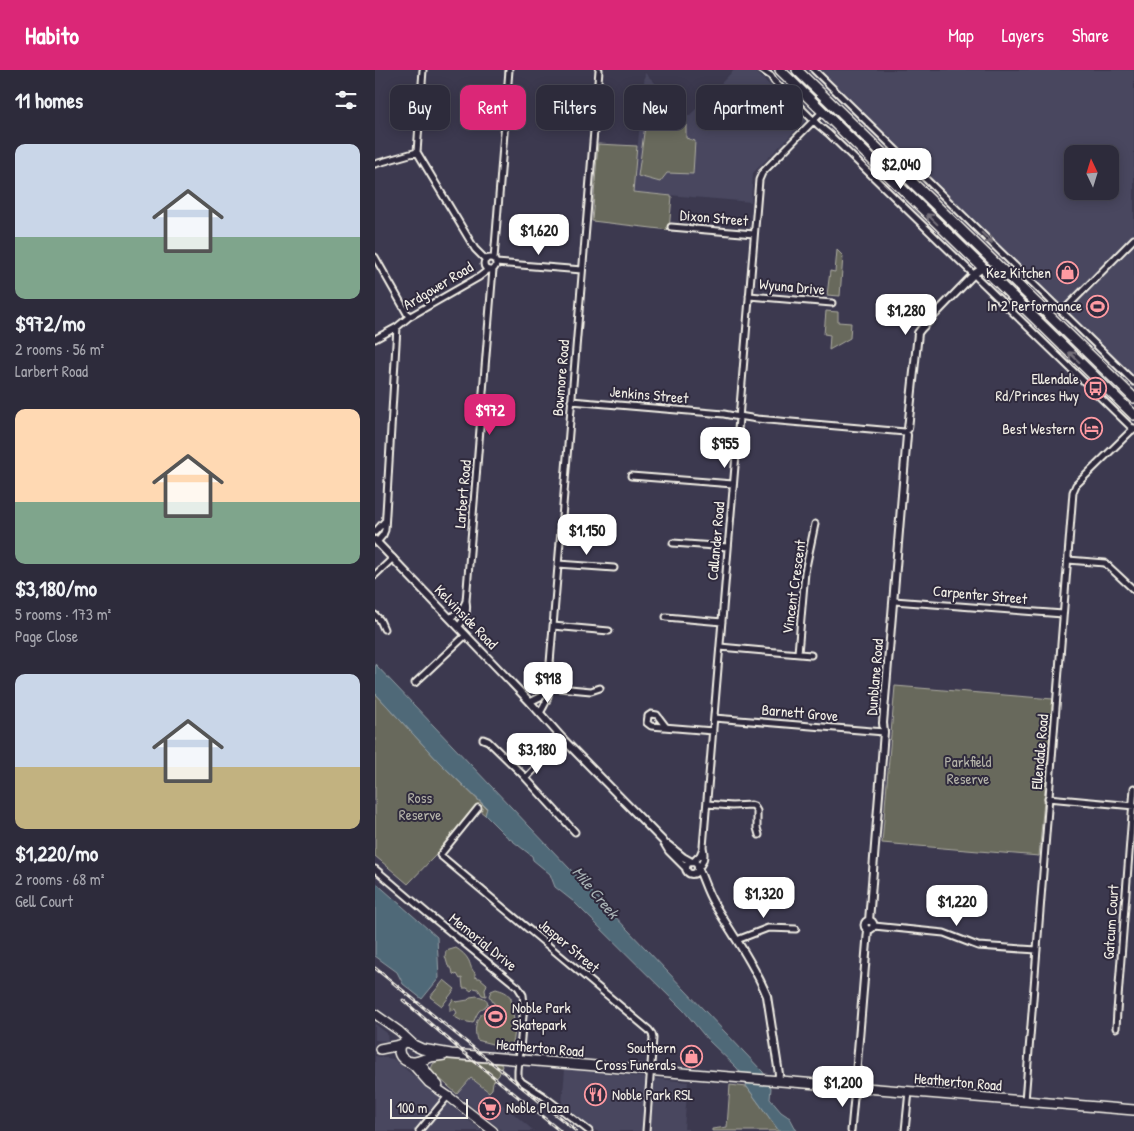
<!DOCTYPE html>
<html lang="en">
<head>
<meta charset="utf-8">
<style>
	body { margin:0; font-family:"Patrick Hand",sans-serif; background:#353342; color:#f1f3f6; height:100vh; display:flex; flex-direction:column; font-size:19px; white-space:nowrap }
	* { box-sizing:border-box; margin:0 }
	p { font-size:16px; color:#a7a7af }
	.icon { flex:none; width:28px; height:28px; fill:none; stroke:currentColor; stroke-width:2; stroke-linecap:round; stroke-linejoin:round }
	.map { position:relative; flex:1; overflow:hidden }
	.drawer { display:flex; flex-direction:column; background:#2d2b3b; width:375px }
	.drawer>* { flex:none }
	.banner { position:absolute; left:15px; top:15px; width:475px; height:45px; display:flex; gap:10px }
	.needle { width:32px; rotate:356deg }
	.buttons { position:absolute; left:689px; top:75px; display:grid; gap:10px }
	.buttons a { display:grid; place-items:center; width:55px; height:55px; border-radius:10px; background:#2d2b3b; box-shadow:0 2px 12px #0003,0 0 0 1px #484755; font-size:25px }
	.scale { position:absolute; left:15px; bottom:12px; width:78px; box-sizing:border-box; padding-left:5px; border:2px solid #f4f1e8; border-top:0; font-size:14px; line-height:18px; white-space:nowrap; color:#f4f1e8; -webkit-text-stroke:4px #2f2a3d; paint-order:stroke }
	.price { position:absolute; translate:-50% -42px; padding:0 11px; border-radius:10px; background:#fff; color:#222; font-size:16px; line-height:32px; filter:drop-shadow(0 1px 2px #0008) }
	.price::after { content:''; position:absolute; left:50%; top:30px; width:15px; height:11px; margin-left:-8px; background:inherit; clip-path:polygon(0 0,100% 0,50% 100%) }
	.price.on { background:#db2777; color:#fff }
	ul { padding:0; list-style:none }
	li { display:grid; align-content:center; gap:10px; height:265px; padding:0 15px }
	li span { display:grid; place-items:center; height:155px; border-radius:10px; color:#555 }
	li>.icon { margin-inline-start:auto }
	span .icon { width:90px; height:90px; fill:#fffc; stroke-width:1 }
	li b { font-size:21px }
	h2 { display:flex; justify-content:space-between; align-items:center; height:60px; padding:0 15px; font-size:21px }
	.tag { padding:0 18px; border-radius:10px; background:#2d2b3b; box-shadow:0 2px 12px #0003,0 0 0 1px #484755; font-size:18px; line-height:45px }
	.tag.on { background:#db2777; color:#fff }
	header { display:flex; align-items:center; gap:30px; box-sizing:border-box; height:70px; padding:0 25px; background:#db2777; color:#fff }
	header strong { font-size:24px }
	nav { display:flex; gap:28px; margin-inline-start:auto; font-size:18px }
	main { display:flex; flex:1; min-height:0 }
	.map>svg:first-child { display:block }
</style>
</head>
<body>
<header>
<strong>Habito</strong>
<nav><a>Map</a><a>Layers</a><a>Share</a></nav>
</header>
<main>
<section class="drawer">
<h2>11 homes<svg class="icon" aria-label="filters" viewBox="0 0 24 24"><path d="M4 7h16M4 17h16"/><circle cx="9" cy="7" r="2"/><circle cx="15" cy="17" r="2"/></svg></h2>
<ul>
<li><span style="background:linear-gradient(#c9d6e8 60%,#7fa58c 0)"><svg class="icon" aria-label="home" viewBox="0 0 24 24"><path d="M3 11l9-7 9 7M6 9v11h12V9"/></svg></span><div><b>$972/mo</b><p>2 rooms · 56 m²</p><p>Larbert Road</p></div></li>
<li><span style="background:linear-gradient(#ffd9b3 60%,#7fa58c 0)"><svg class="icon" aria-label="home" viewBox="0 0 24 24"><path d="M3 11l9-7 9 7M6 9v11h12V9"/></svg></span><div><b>$3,180/mo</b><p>5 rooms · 173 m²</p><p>Page Close</p></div></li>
<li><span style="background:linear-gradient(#c9d6e8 60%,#c2b280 0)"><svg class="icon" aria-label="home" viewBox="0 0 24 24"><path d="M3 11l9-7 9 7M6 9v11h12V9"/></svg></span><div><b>$1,220/mo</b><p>2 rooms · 68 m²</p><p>Gell Court</p></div></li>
</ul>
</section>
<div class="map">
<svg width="759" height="1061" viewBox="0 0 759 1061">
	<rect width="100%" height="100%" fill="#3c394f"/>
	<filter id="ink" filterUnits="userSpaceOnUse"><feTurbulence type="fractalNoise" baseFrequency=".02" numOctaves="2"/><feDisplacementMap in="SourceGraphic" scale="10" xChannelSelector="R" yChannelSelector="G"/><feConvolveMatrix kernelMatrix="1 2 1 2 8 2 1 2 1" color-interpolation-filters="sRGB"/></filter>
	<g filter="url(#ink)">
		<!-- built -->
		<path fill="#48475f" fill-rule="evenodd" d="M359 0H379L431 50 378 103 376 132 258 122 270 3 314 46Z
			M446 0H759V307ZM698 84H735V121H698Z
			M0 954 12 963 13 971 0 970Z
			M0 986 18 989 107 1061H0Z
			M190 999 313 1012 309 1059H313V1061H221L187 1034Z
			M96 1008 159 1061H127L82 1024Z"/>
		<!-- green -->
		<path fill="#68695b" stroke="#aeada2" d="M283 15 311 47V68L320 71 318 104 292 103 285 112 263 106 275 20Z
			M223 74 262 76 258 122 297 126 294 160 217 151Z
			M462 180 468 186 465 226 452 225 455 201 460 202Z
			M451 241 463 242V252L476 253 475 268 454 280 455 265 449 264Z
			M520 616 678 629 664 786 507 773Z
			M0 623 65 693 112 739 110 745 104 740 33 814 0 786Z
			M81 878C86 881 91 885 94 891 96 896 96 899 100 903V907L103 908H105L112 914 110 920 111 926 107 925 103 919 99 918 96 921 92 918H88L87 908 85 909 82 904 81 905 78 904 77 899 73 896 70 886 71 881Z
			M69 910 80 919 67 936 55 927Z
			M121 919C128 921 132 922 136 928 137 944 143 960 137 975L132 978 102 970C99 961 100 945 111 941 113 940 116 939 119 938L120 935 114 926 116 921Z
			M102 926C108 927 116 930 111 936 109 938 106 939 104 941 101 945 100 949 98 953L87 951 78 946 82 943 80 939 75 941V934L78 929 81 932 93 930 94 929 95 927Z
			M66 989 126 994 127 996 124 1005 118 1012 117 1019 114 1022 96 1008 82 1024 64 1008H60C56 1004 55 1000 58 994Z
			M355 1015 372 1017 404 1061H337V1059L352 1057Z"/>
		<!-- water -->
		<path fill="#506978" stroke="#929fa5" d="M0 594 388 1002 396 1018 395 1029 406 1042 415 1048 422 1061H404L372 1017 365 1002 362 998 333 970 309 941 199 832 180 817 175 804 158 790 157 786 130 765 110 745 112 738 65 693 0 623Z
			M0 812 62 867 64 908 47 929 28 914 22 902 0 886Z"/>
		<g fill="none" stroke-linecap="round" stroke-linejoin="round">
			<defs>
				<path id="minor" d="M48 0 42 82 100 179 111 190
					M387 0 396 6 399 11 443 55 454 64 759 360
					M439 0 759 312
					M0 94 42 82
					M296 157 379 164
					M0 187 34 247
					M109 194a6 6 0 1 1 12 0a6 6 0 1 1-12 0Z
					M119 189 134 0
					M121 193 207 200
					M374 226 457 233
					M687 242 759 169
					M0 269 22 257 34 247 104 207 113 200
					M196 331 349 344 364 347
					M364 346 382 349 530 362
					M256 406 358 414
					M0 462 9 452
					M2 472 8 465 10 460 22 257
					M298 473 353 477
					M693 490 730 493 759 520
					M183 494 239 498
					M0 505 18 488
					M519 531 688 544
					M0 545 5 550 9 559
					M291 547 347 552
					M75 548 87 539 91 531
					M178 556 234 561
					M83 557C90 549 93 542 91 531L118 199
					M345 577 436 585
					M423 583 430 502 440 454
					M40 613 91 565
					M173 617 216 621 225 618
					M155 632 167 626 173 618
					M165 643C170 634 175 627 173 617L224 0
					M339 648 509 662
					M291 657 282 645 276 644 273 646 272 653 276 656 338 661
					M108 669 113 671 148 705 200 762
					M151 708 188 669
					M673 728 759 736
					M332 734 357 736 376 735 379 736 382 741V758L384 765
					M103 738 65 785 274 960 277 964 278 968 271 1061
					M318 792 325 785 328 778
					M324 797C329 792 330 785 328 777L384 110 387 103 447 42
					M0 799 52 843 143 917 148 925 149 935 143 1001V1007L147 1012 167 1025 214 1061
					M499 856 569 863 603 876 662 880
					M362 870 393 858 421 859
					M741 958 742 941 759 718
					M650 1031 698 422 701 415 759 358
					M44 1061 73 1026
					M476 1061 480 1017
					M530 1061 534 1021"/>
				<path id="tertiary" d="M533 359 543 263 546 259 599 204 608 198
					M0 470 155 632 188 669 288 771 294 781 311 798
					M293 775 308 787 317 792
					M311 798a6 6 0 1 1 12 0a6 6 0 1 1-12 0Z
					M324 800C329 811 332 822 338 832 356 862 379 894 392 926L404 1004 403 1011
					M489.5 855a4.5 4.5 0 1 1 9 0a4.5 4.5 0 1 1-9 0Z
					M494 851 509 662 508 653 532 365
					M480 1017 493 860"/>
				<path id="secondary" d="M0 944 24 961 37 973
					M30 990 39 996 54 1013 73 1026
					M44 991 54 1005 63 1015
					M73 1026 118 1061"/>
				<path id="primary" d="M25 975C21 986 30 993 40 992 46 991 51 988 56 987 60 986 64 986 69 985
					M5 979 25 975 28 973 32 972 47 979 76 984 759 1040"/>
				<path id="trunk" d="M405 0 759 345
					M422 0 759 328"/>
			</defs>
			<!-- minor casing -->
			<use href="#minor" stroke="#f4f1e8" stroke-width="9"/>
			<!-- tertiary casing -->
			<use href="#tertiary" stroke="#f4f1e8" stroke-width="10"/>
			<!-- secondary casing -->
			<use href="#secondary" stroke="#f4f1e8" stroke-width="11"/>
			<!-- primary casing -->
			<use href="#primary" stroke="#f4f1e8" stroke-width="12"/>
			<!-- trunk casing -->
			<use href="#trunk" stroke="#f4f1e8" stroke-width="12"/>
			<!-- minor -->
			<use href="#minor" stroke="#2f2a3d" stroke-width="5"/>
			<!-- tertiary -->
			<use href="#tertiary" stroke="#2f2a3d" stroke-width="6"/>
			<!-- secondary -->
			<use href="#secondary" stroke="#2f2a3d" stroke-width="8"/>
			<!-- primary -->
			<use href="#primary" stroke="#2f2a3d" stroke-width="9"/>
			<!-- trunk -->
			<use href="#trunk" stroke="#2f2a3d" stroke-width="9"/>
			<defs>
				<path id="rail" d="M0 898 201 1061
					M28 930 88 982 185 1061"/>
			</defs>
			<!-- rail casing -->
			<use href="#rail" stroke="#f4f1e8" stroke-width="3"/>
			<!-- rail -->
			<use href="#rail" stroke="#2f2a3d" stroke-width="1" stroke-dasharray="4" stroke-linecap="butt"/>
		</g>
		<!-- one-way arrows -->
		<defs><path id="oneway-shaft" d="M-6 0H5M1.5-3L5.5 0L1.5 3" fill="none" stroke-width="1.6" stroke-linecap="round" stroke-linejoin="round" transform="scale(1.25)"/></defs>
		<g stroke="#747079">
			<use href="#oneway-shaft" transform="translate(557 149) rotate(-136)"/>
			<use href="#oneway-shaft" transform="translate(612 168) rotate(44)"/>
			<use href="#oneway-shaft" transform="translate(699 287) rotate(-136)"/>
		</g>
	</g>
	<!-- icons -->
	<defs>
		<symbol id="shop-ring" viewBox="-11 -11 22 22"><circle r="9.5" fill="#2f2a3d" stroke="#ff9aa2" stroke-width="1.5"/><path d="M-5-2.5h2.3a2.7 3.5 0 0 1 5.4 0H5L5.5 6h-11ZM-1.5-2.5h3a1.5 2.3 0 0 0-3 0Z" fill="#ff9aa2"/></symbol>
		<symbol id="stadium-ring" viewBox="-11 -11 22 22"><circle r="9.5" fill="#2f2a3d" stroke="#ff9aa2" stroke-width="1.5"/><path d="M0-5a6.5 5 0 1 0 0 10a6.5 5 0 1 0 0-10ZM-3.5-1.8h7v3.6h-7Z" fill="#ff9aa2"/></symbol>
		<symbol id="bus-ring" viewBox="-11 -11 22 22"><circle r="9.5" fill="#2f2a3d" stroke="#ff9aa2" stroke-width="1.5"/><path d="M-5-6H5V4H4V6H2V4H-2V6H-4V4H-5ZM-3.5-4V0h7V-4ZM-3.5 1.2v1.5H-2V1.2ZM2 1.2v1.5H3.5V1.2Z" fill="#ff9aa2"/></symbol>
		<symbol id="hotel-ring" viewBox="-11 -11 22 22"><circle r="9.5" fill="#2f2a3d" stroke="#ff9aa2" stroke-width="1.5"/><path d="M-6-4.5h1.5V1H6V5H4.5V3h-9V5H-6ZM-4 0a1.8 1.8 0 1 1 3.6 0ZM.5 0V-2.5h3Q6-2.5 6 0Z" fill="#ff9aa2"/></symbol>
		<symbol id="restaurant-ring" viewBox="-11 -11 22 22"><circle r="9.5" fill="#2f2a3d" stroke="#ff9aa2" stroke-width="1.5"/><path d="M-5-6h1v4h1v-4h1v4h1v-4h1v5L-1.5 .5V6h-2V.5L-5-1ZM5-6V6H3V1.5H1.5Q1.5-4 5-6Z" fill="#ff9aa2"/></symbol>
		<symbol id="supermarket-ring" viewBox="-11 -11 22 22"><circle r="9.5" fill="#2f2a3d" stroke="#ff9aa2" stroke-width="1.5"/><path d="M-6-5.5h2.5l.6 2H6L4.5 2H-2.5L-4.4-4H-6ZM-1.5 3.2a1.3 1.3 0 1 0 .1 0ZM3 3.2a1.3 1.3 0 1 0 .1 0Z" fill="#ff9aa2"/></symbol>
	</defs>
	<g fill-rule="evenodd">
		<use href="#shop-ring" x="680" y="190" width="25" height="25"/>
		<use href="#stadium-ring" x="710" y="224" width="25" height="25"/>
		<use href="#bus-ring" x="708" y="306" width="25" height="25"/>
		<use href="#hotel-ring" x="704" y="346" width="25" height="25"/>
		<use href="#stadium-ring" x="108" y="934" width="25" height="25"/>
		<use href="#shop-ring" x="304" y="974" width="25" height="25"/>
		<use href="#restaurant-ring" x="208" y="1012" width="25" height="25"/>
		<use href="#supermarket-ring" x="102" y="1026" width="25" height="25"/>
	</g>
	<g text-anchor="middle" stroke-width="4" stroke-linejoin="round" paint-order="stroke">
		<!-- street labels -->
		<g font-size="15" fill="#f4f1e8" stroke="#2f2a3d">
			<text transform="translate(339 148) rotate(5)" y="5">Dixon Street</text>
			<text transform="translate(63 216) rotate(-31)" y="5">Ardgower Road</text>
			<text transform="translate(417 217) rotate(5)" y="5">Wyuna Drive</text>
			<text transform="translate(186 308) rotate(-85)" y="5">Bowmore Road</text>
			<text transform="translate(274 325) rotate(5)" y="5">Jenkins Street</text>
			<text transform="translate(88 424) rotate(-85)" y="5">Larbert Road</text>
			<text transform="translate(341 471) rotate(-85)" y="5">Callander Road</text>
			<text transform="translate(419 517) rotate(-82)" y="5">Vincent Crescent</text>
			<text transform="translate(605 525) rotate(5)" y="5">Carpenter Street</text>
			<text transform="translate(91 547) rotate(46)" y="5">Kelvinside Road</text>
			<text transform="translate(500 607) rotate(-85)" y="5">Dunblane Road</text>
			<text transform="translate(425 643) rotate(5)" y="5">Barnett Grove</text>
			<text transform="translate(665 682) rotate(-85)" y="5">Ellendale Road</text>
			<text transform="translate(736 852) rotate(-86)" y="5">Gatcum Court</text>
			<text transform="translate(108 872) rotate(39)" y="5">Memorial Drive</text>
			<text transform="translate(194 876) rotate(40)" y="5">Jasper Street</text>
			<text transform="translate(165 978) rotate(5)" y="5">Heatherton Road</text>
			<text transform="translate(583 1012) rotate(5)" y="5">Heatherton Road</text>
		</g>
		<!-- poi labels -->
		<g font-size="15" fill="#f4f1e8" stroke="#2f2a3d" text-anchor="end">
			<text x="676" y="208">Kez Kitchen</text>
			<text x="707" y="241">In 2 Performance</text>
			<text x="704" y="314">Ellendale<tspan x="704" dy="17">Rd/Princes Hwy</tspan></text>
			<text x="700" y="364">Best Western</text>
			<text x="137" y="943" text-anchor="start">Noble Park<tspan x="137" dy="17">Skatepark</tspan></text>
			<text x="301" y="983">Southern<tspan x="301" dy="17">Cross Funerals</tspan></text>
			<text x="237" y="1030" text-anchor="start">Noble Park RSL</text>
			<text x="131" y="1043" text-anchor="start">Noble Plaza</text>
		</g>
		<!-- park labels -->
		<g font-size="15" fill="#b5b4a9" stroke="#2f2a3d">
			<text x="593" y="697">Parkfield<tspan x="593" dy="17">Reserve</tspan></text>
			<text x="45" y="733">Ross<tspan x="45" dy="17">Reserve</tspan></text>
		</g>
		<!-- water labels -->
		<g font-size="16" font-style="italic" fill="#aab4b6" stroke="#2f2a3d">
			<text transform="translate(221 822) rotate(50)" y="6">Mile Creek</text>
		</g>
	</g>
</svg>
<div class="buttons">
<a><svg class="needle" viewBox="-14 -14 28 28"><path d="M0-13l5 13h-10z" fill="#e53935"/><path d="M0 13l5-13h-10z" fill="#a7a7af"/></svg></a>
</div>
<div class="scale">100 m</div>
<b class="price" style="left:526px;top:120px">$2,040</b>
<b class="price" style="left:164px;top:186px">$1,620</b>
<b class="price" style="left:531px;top:266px">$1,280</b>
<b class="price on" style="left:115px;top:366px">$972</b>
<b class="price" style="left:350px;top:399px">$955</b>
<b class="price" style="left:212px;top:486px">$1,150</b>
<b class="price" style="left:173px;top:634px">$918</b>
<b class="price" style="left:162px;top:705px">$3,180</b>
<b class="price" style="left:389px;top:849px">$1,320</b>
<b class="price" style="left:582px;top:857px">$1,220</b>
<b class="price" style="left:468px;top:1038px">$1,200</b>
<div class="banner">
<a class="tag">Buy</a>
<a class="tag on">Rent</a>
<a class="tag">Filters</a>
<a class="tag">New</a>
<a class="tag">Apartment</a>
</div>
</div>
</main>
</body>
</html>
